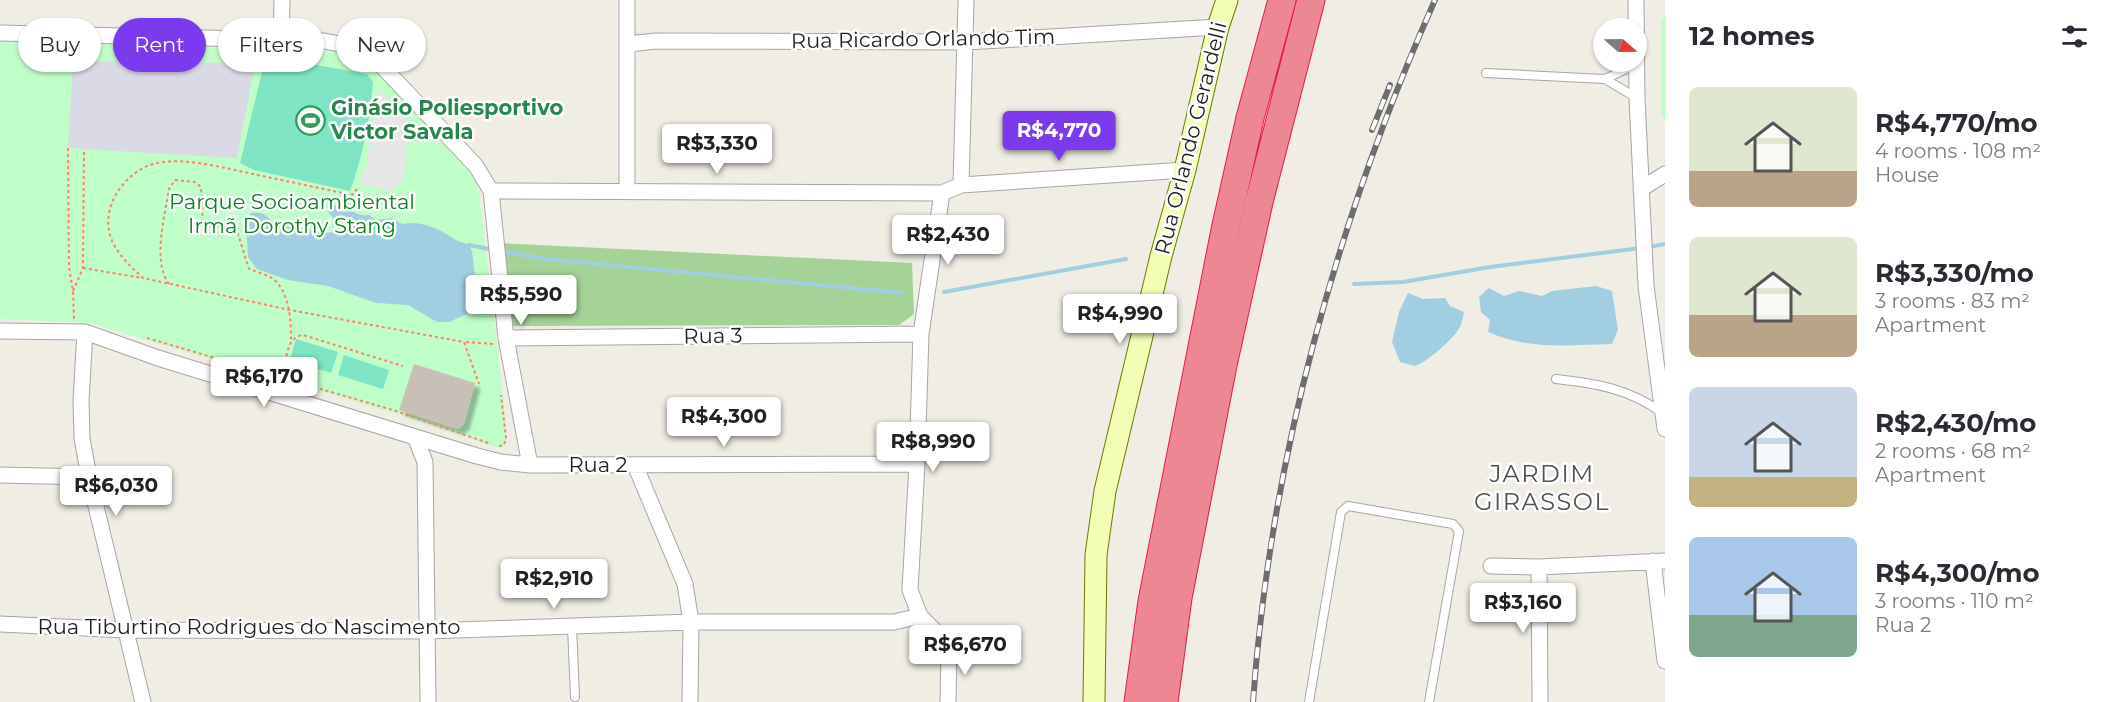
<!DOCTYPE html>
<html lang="en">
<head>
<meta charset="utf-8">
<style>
	body { margin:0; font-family:Montserrat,sans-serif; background:#f2f2f3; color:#2b2b33; height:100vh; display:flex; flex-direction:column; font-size:22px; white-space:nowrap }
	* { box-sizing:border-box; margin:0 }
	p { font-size:20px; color:#7c7c81 }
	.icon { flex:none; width:33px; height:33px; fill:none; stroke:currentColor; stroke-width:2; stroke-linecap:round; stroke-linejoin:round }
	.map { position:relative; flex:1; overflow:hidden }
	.sheet { display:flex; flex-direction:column; background:#fff; width:450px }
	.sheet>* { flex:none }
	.top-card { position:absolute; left:18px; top:18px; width:570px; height:54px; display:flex; gap:12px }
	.needle { width:39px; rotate:110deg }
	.controls { position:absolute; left:1593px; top:18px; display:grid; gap:12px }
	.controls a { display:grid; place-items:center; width:54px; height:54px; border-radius:50%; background:#fff; box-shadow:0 2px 4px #0004; font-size:30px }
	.price { position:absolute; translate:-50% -51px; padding:0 14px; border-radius:6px; background:#fff; color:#222; font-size:20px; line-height:39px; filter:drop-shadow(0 2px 3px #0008) }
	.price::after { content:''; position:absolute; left:50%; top:36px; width:18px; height:14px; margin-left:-9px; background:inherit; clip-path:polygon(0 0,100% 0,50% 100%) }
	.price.selected { background:#7c3aed; color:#fff }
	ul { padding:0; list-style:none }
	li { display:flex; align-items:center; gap:18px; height:150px; padding:0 24px }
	li span { display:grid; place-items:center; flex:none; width:168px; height:120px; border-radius:9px; color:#555 }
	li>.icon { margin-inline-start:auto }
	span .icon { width:72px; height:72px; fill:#fffc; stroke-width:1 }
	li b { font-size:26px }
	h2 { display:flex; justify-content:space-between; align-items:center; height:72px; padding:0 24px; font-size:26px }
	.pill { padding:0 21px; border-radius:27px; background:#fff; box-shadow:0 2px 4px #0004; font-size:21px; line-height:54px }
	.pill.selected { background:#7c3aed; color:#fff }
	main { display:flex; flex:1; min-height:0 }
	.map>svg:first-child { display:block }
</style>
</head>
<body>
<main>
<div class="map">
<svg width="1665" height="702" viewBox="0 0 1665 702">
	<defs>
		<filter id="shadow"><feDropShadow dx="5.5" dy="5.5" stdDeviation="1.5" flood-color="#0004"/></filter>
	</defs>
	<rect width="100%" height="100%" fill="#f0ede4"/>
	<!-- forest -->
	<path fill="#a4d297" d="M496 243 912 263 914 314 899 325 506 326Z"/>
	<!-- park -->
	<path fill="#bffdc9" d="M1665 15V120L1661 113V21Z
		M0 41 368 53 467 166 477 184 480 198 504 406 507 439 505 446 499 448 398 414 89 323 0 319Z"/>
	<!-- pitch -->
	<path fill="#7ee4c4" d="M266 56 367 74 373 82C370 120 363 155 350 191L254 170 240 163Z
		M296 339 338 352 331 373 290 360Z
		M344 355 389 370 383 389 338 375Z"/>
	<!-- parking -->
	<path fill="#e7e7e7" d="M377 91 384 94 409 128 403 180 391 191 359 184 366 167Z"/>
	<!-- plaza -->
	<path fill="#dad9e6" d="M73 61 255 63 237 158 68 148Z"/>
	<!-- water -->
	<path fill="#a2cee1" d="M332 205C348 205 356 218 369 215L376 220 391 218 402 224C419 220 438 228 451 237 456 241 463 242 469 245L472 251 477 295 471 312 449 322H437L408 305 376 303 328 286 288 280 257 269 248 257 246 219 251 213C264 211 267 216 276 225L305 228 321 233 335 232 338 224 328 212 329 207Z
		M1596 286 1612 291 1618 330 1612 344C1570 345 1528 350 1488 332L1490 320 1481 312 1479 297 1489 288 1504 296 1519 291 1542 296 1552 291Z
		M1408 293 1423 299 1445 298 1450 306 1464 312C1463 317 1462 322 1460 327 1454 339 1427 362 1415 366L1400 362 1392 342 1399 312Z"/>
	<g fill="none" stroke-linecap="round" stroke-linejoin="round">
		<!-- stream -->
		<path stroke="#a2cee1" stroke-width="4" d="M469 245 494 250
			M1649 247 1665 244
			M501 251 545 259 903 293
			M1354 284 1403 282 1490 267 1641 248
			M944 292 1126 259"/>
	</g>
	<!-- building -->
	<path fill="#c8c0b7" filter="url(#shadow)" d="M414 364 475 383 464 424 458 429 399 410Z"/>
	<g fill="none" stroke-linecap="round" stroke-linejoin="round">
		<defs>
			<path id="lane" d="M1486 73 1605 79 1637 64
				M1605 79 1637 98
				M1556 379C1595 383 1629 389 1661 412
				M572 626 575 697
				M1309 702 1341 512 1348 506 1453 524 1459 531 1429 702"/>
			<path id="street" d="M1636 0 1637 98 1646 286 1665 429
				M0 33 324 41 366 49 476 166 491 191 506 338 530 465
				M281 39 282 0
				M628 44 656 41 966 42 1218 27
				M961 185 966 0
				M1641 189 1665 174
				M491 191 942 193 961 185 1185 170
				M627 191V0
				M0 331 85 332 158 358 477 456 501 462 530 465 917 464
				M85 332 81 400 82 438 89 477 143 702
				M506 338 921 334
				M415 437 425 462 428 702
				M635 465 685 584 691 622 690 702
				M0 475 89 477
				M1653 561 1665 661
				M1491 566 1539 567 1665 561
				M1539 567 1540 702
				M920 616 910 590 917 464 921 334 942 193
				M0 624 126 630 426 631 691 622H894L920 616 937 633 949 651 948 702"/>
			<path id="secondary" d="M1094 702 1096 555 1105 491 1161 256 1185 170 1218 27 1227 0"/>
			<path id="highway" d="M1138 702 1152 601 1225 230 1250 118 1282 0
				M1164 702 1178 598 1223 365 1259 202 1311 0"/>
		</defs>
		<!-- lane casing -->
		<use href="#lane" stroke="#a6a6a6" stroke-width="10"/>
		<!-- street casing -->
		<use href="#street" stroke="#a6a6a6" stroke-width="17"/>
		<!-- secondary casing -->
		<use href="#secondary" stroke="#657c00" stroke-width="23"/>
		<!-- highway casing -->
		<use href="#highway" stroke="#e61a50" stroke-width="29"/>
		<!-- path -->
		<path stroke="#ff8267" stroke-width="2" stroke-dasharray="3 3" stroke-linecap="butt" d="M68 148 69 267 73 291 74 319
			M357 189 352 195C319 188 286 181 253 174 224 168 182 156 153 164 133 170 115 189 110 209 102 239 122 259 143 278L290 310 464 342 479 384
			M83 268 142 278
			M169 284C152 262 165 215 169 189L175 180 195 182 201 187 203 225 230 228 238 234 249 269C257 272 265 274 272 278 290 291 291 321 291 341
			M73 291 83 268 84 149
			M147 338 396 411 491 444
			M466 342 493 344
			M285 362C288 350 289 337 303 335L403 366
			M499 446 504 445 506 438 501 395"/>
		<!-- lane -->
		<use href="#lane" stroke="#fff" stroke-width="8"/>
		<!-- street -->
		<use href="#street" stroke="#fff" stroke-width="15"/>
		<!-- secondary -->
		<use href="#secondary" stroke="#f4fdb5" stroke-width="21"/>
		<!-- highway -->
		<use href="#highway" stroke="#ec8793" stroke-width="27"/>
		<defs>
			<path id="rail" d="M1372 130 1390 85
				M1253 702C1270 461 1337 220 1435 0"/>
		</defs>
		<!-- rail casing -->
		<use href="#rail" stroke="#6d6d6d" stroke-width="6"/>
		<!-- rail -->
		<use href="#rail" stroke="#fff" stroke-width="4" stroke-dasharray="11" stroke-linecap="butt"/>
	</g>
	<!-- icons -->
	<defs>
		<symbol id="stadium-ring" viewBox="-11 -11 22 22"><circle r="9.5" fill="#fff" stroke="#2e9e5b" stroke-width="1.5"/><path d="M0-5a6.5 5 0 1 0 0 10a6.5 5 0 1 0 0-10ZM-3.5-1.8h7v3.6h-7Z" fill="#2e9e5b"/></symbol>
	</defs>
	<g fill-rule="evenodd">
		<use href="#stadium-ring" x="294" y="104" width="33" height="33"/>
	</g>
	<g text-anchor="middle" stroke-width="5" stroke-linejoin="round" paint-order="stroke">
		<!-- street labels -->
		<g font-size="21" fill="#1f1f1f" stroke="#fff">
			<text transform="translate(923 39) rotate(-1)" y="7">Rua Ricardo Orlando Tim</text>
			<text transform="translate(1191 138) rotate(-76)" y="7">Rua Orlando Gerardelli</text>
			<text transform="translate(713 336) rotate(-1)" y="7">Rua 3</text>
			<text x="598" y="472">Rua 2</text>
			<text x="249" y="634">Rua Tiburtino Rodrigues do Nascimento</text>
		</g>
		<!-- leisure labels -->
		<g font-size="21" font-weight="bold" fill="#27864d" stroke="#fff" text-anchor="start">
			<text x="331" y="115">Ginásio Poliesportivo<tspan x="331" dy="24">Victor Savala</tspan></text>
		</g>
		<!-- park labels -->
		<g font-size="21" fill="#058519" stroke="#fff">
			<text x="292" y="209">Parque Socioambiental<tspan x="292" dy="24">Irmã Dorothy Stang</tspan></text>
		</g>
		<!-- quarter labels -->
		<g font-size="24" letter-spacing="1.5" fill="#525252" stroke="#fff">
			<text x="1542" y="482">JARDIM<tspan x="1542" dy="28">GIRASSOL</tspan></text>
		</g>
	</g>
</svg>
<div class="controls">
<a><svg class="needle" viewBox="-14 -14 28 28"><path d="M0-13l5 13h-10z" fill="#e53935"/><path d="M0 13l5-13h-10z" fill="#7c7c81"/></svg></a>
</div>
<b class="price selected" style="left:1059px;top:162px">R$4,770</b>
<b class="price" style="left:717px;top:175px">R$3,330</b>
<b class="price" style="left:948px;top:266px">R$2,430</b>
<b class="price" style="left:521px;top:326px">R$5,590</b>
<b class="price" style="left:1120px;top:345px">R$4,990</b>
<b class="price" style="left:264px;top:408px">R$6,170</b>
<b class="price" style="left:724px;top:448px">R$4,300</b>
<b class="price" style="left:933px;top:473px">R$8,990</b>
<b class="price" style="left:116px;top:517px">R$6,030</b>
<b class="price" style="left:554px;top:610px">R$2,910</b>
<b class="price" style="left:1523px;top:634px">R$3,160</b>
<b class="price" style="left:965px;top:676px">R$6,670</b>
<div class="top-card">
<a class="pill">Buy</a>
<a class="pill selected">Rent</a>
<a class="pill">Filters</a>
<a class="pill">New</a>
</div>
</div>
<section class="sheet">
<h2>12 homes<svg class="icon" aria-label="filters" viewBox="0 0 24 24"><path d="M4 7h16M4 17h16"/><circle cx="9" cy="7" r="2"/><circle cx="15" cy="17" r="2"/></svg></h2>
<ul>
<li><span style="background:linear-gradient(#dfe7d0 70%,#b9a48a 0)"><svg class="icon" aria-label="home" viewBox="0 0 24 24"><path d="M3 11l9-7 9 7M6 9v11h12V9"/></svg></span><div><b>R$4,770/mo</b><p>4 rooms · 108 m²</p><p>House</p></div></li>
<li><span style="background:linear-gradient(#dfe7d0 65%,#b9a48a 0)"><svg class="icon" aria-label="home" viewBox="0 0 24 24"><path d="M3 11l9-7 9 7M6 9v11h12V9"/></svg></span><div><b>R$3,330/mo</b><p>3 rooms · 83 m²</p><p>Apartment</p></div></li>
<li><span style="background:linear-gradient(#c9d6e8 75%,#c2b280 0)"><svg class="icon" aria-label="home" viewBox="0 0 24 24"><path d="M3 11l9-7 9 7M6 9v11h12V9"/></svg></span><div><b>R$2,430/mo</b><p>2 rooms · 68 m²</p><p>Apartment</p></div></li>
<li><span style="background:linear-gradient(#a9c7e8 65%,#7fa58c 0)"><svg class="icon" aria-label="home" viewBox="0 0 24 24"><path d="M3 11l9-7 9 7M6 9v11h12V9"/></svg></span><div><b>R$4,300/mo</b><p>3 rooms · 110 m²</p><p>Rua 2</p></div></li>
</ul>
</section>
</main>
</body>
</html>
